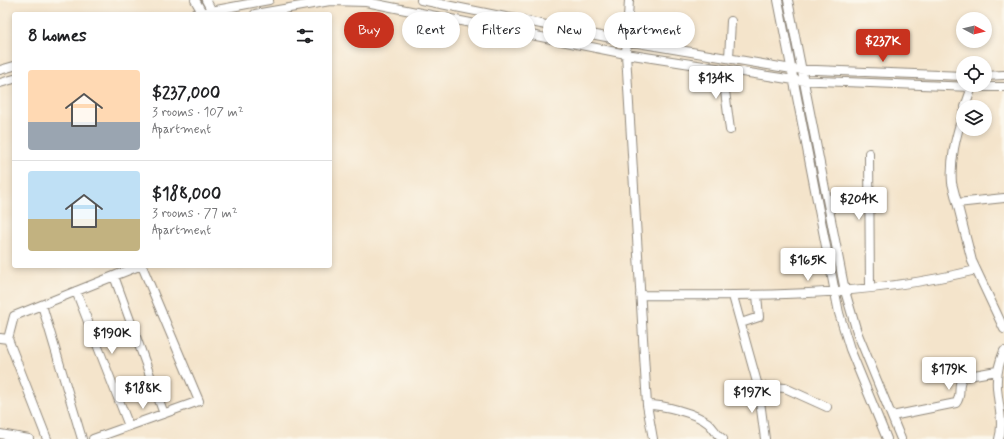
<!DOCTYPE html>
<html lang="en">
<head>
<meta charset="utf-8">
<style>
	body { margin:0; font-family:Mynerve,sans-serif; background:#f2f2f2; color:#202124; height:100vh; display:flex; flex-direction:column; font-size:15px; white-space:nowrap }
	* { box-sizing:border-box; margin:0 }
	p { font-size:13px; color:#757577 }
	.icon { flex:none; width:22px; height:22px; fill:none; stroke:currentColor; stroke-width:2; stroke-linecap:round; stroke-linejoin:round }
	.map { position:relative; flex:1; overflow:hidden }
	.sheet { position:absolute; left:12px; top:12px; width:320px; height:256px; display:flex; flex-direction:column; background:#fff; border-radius:4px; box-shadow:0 2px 6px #0003 }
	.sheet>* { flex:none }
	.top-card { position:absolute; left:344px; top:12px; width:380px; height:36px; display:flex; gap:8px }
	.needle { width:26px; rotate:97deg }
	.fabs { position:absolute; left:956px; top:12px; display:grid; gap:8px }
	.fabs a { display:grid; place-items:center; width:36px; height:36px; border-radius:50%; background:#fff; box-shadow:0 2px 6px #0003; font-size:20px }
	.price { position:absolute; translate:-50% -34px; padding:0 9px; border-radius:4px; background:#fff; color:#222; font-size:13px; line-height:26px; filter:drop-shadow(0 1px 2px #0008) }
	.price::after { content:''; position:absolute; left:50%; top:24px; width:12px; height:9px; margin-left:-6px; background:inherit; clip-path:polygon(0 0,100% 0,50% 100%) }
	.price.on { background:#c8321e; color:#fff }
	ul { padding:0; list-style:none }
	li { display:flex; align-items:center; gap:12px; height:100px; padding:0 16px }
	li+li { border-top:1px solid #e0e0e0 }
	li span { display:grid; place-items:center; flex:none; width:112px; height:80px; border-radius:4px; color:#555 }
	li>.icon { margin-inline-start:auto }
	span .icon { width:48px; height:48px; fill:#fffc; stroke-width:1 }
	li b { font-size:17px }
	h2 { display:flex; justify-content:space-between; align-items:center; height:48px; padding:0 16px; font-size:17px }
	.tag { padding:0 14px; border-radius:18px; background:#fff; box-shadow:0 2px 6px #0003; font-size:14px; line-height:36px }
	.tag.on { background:#c8321e; color:#fff }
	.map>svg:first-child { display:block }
</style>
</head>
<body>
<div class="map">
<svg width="1004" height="439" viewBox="0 0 1004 439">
	<rect width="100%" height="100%" fill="#fbf7ec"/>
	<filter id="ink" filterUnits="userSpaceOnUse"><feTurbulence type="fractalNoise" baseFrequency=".025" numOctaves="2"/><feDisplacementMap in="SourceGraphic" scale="8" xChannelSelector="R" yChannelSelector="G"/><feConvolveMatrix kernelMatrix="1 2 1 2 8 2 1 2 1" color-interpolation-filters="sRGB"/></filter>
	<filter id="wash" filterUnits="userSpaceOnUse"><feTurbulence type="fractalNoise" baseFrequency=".012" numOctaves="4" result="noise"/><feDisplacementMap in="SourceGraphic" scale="16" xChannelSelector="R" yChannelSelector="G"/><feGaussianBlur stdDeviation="0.9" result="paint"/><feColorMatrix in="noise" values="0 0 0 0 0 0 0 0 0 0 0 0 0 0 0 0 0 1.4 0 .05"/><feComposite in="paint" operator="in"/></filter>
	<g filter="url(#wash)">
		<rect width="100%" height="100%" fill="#f4e4cb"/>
	</g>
	<g filter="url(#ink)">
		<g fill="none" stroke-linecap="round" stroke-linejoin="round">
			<defs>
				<path id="minor" d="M195 0 203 14
					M206 0 213 13
					M421 0 626 41 792 69 963 76
					M629 0 626 54 647 405 653 439
					M778 0 839 313 850 349 887 439
					M788 0 845 291 857 332 901 439
					M195 14 269 0
					M255 14 330 1 366 2 626 54 794 80 972 87H1004
					M729 58 731 21
					M0 70 14 66
					M727 70 725 91 730 130
					M985 76 1004 75
					M0 83 14 79
					M965 107 972 87
					M963 114C956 136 950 159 952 183L972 261 1004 329
					M869 153 870 288
					M957 203 1004 198
					M114 276 164 414
					M76 291 129 426
					M640 295C752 296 866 297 976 270
					M733 296 758 386 765 439
					M42 305 82 439
					M741 323 759 317 757 295
					M0 338 8 339 47 439
					M8 339 14 316 139 266
					M758 386 785 388 827 407
					M647 405C664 405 695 413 708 423 714 428 716 435 723 439
					M892 416 956 403C963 395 956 385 963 377L997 371
					M0 434 29 439
					M93 439 199 401 142 266
					M999 439C1004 423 998 404 997 387 996 374 999 363 1004 351"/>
			</defs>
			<!-- minor casing -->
			<use href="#minor" stroke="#90887b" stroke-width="10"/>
			<!-- minor -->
			<use href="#minor" stroke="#fff" stroke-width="8"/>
		</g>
	</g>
</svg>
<div class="fabs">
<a><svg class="needle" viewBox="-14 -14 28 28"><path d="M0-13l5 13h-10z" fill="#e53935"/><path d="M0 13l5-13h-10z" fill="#757577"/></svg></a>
<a><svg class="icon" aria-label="locate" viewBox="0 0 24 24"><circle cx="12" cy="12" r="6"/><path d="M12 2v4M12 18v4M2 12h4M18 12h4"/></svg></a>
<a><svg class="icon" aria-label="layers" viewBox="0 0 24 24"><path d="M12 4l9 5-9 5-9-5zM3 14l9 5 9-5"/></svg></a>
</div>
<b class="price on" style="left:883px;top:63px">$237K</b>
<b class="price" style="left:716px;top:100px">$134K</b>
<b class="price" style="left:859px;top:221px">$204K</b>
<b class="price" style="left:808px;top:282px">$165K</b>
<b class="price" style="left:112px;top:355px">$190K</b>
<b class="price" style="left:949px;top:391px">$179K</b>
<b class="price" style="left:143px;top:410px">$188K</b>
<b class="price" style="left:752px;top:414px">$197K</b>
<div class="top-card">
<a class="tag on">Buy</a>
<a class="tag">Rent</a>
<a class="tag">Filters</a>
<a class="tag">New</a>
<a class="tag">Apartment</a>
</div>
<section class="sheet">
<h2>8 homes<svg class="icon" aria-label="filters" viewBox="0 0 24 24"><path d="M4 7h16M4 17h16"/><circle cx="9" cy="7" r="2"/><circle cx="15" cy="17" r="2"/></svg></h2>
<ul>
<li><span style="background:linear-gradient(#ffd9b3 65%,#9aa5b1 0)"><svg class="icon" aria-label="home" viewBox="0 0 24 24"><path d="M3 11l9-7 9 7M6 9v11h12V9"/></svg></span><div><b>$237,000</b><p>3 rooms · 107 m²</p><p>Apartment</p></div></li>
<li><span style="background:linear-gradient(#bfe0f5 60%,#c2b280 0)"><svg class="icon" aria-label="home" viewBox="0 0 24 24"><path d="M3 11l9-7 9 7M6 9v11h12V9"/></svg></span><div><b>$188,000</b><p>3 rooms · 77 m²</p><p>Apartment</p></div></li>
</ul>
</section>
</div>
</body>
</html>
